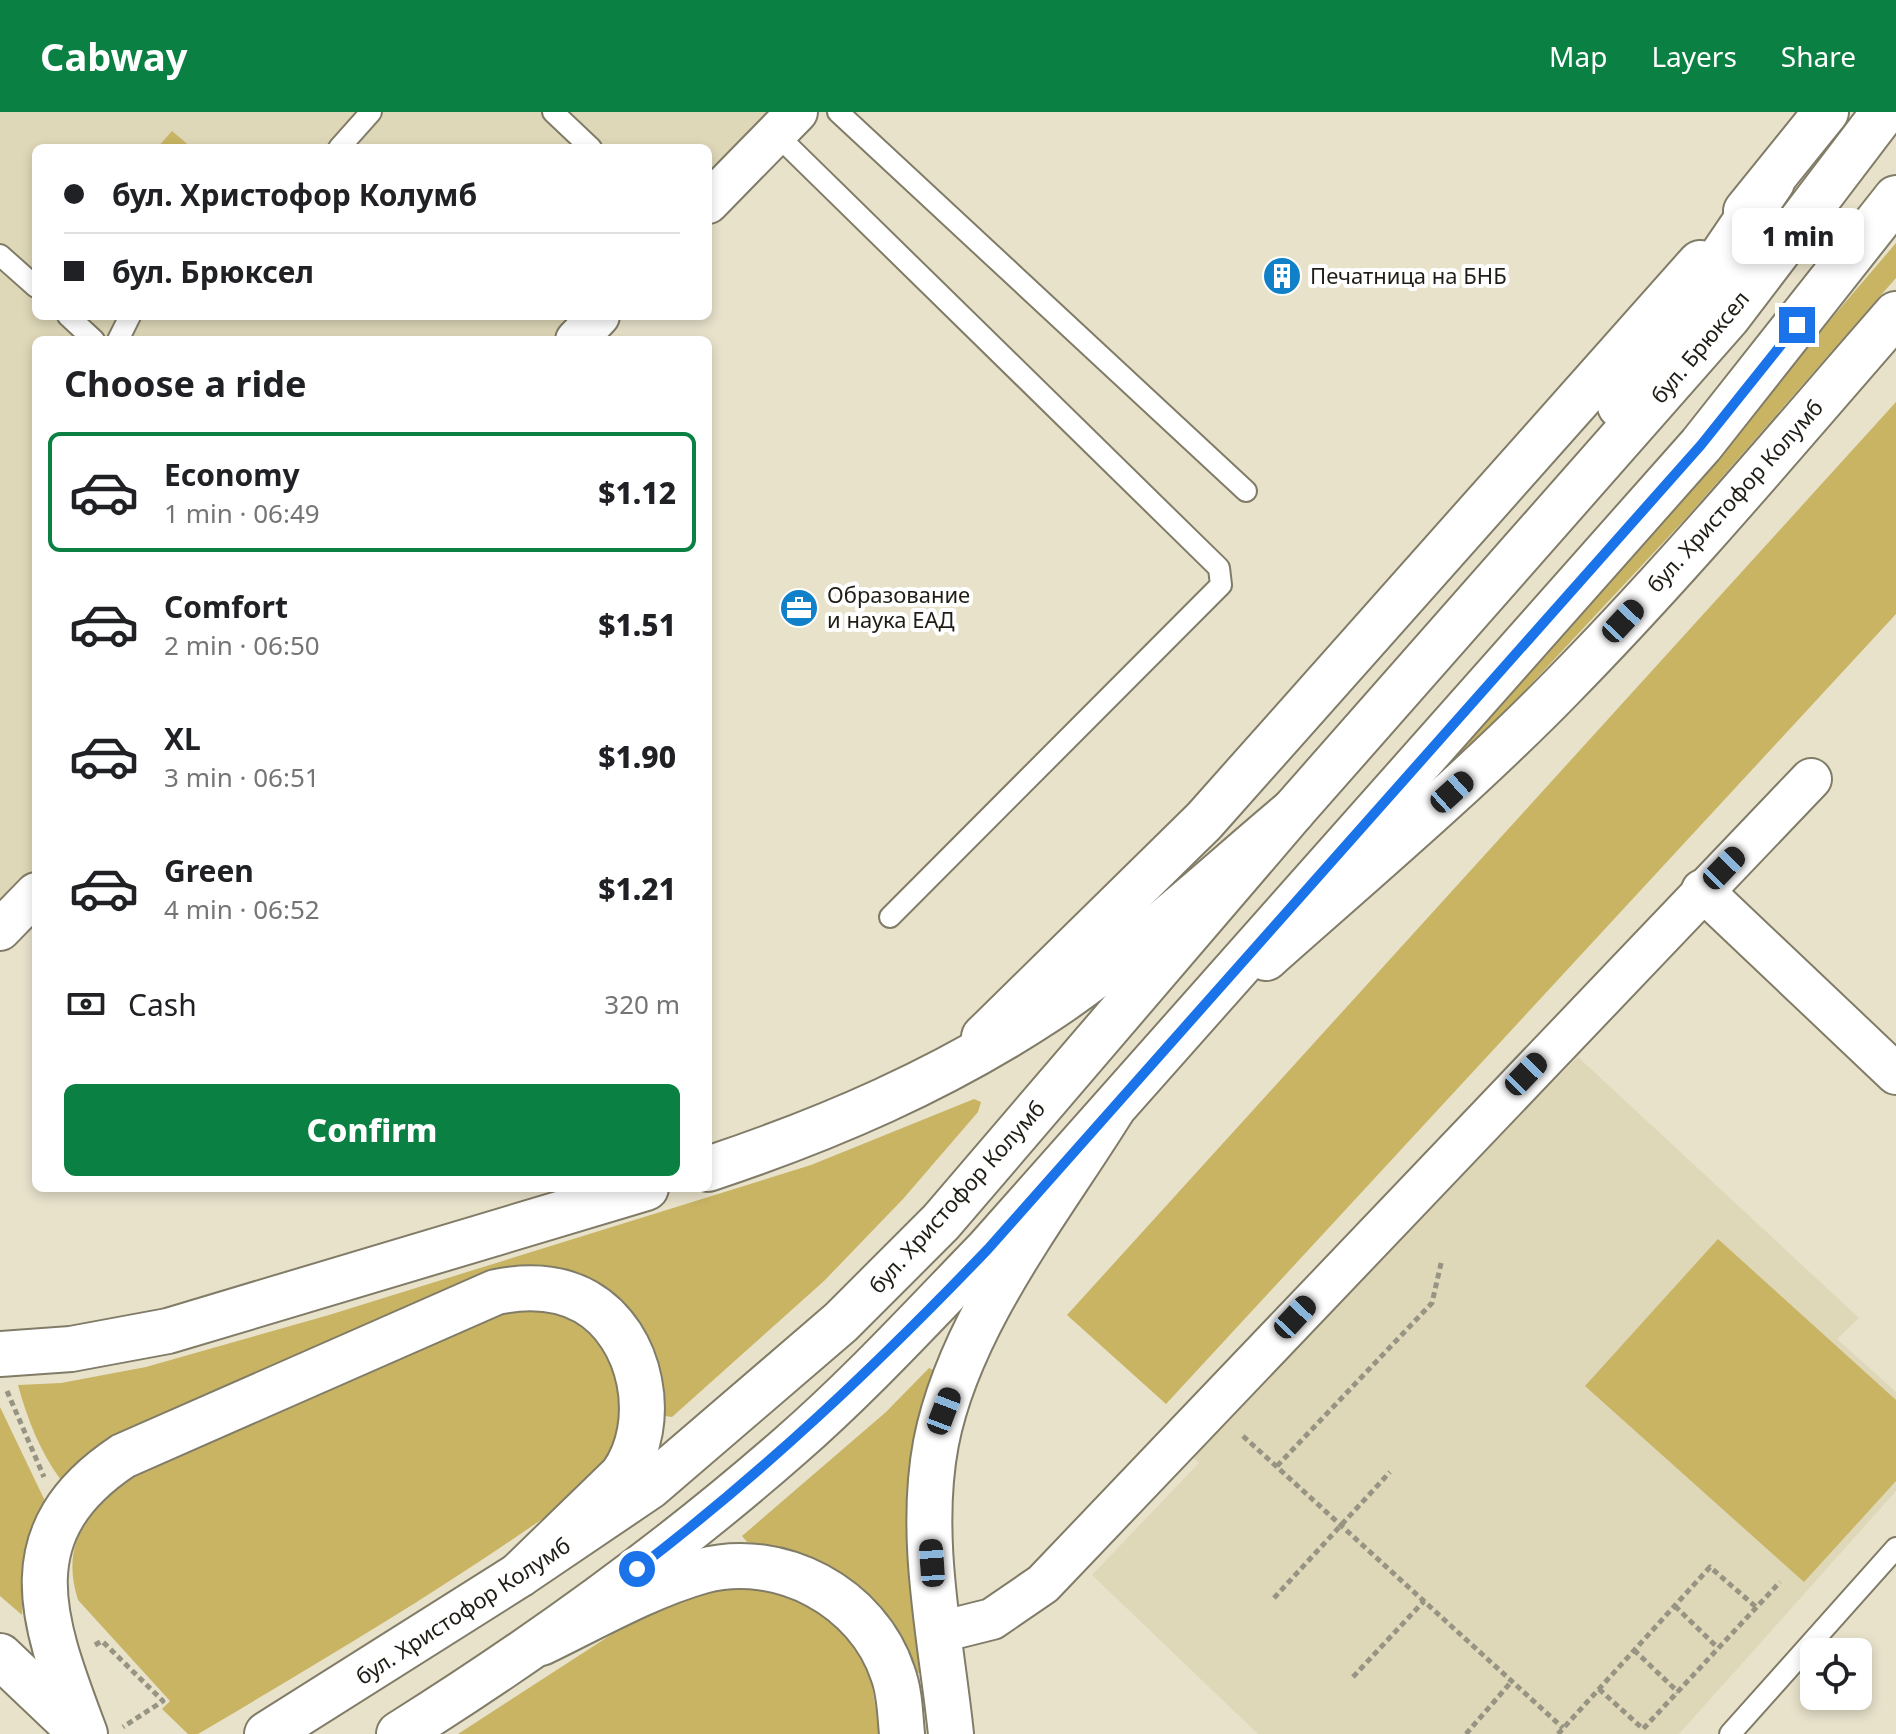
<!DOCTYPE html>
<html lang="en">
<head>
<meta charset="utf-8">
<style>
  body { margin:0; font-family:"Noto Sans",sans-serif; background:#f6f6f6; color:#202124; height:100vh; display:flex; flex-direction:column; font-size:30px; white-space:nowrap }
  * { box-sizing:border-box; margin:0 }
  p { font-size:26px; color:#757577 }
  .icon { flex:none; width:44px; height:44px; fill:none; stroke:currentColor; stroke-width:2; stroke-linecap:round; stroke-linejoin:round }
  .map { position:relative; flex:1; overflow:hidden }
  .details { position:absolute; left:32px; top:224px; width:680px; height:856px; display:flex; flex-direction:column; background:#fff; border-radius:12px; box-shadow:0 4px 12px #0003 }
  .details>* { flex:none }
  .guide { position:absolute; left:32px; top:32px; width:680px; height:176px; border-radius:12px; box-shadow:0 4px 12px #0003; display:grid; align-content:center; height:176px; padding:0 32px; background:#fff }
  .fabs { position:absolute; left:1800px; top:1526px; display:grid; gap:16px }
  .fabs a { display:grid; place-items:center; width:72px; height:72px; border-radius:12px; background:#fff; box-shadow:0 4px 12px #0003; font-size:40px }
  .end { position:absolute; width:36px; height:36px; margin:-18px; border:10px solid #1a73e8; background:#fff; box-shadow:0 0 0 4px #fff }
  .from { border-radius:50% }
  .bubble { position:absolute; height:56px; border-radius:12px; background:#fff; box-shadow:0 4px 12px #0003; font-size:26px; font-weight:800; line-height:56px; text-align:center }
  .car { position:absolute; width:24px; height:48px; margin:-24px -12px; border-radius:10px; box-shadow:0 0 6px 2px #0007; background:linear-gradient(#222 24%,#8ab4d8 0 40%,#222 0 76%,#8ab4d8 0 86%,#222 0) }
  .guide b { display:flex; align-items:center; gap:28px; height:76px; font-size:30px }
  .guide b+b { border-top:2px solid #e0e0e0 }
  .guide i { width:20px; height:20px; background:#202124 }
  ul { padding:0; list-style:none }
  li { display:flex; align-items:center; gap:24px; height:120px; margin:0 16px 12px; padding:0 16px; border:4px solid transparent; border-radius:12px }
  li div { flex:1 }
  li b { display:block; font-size:30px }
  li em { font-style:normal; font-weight:800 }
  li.current { border-color:#0b8043 }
  li>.icon { width:72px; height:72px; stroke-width:1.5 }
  h2 { padding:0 32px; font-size:36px; line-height:96px }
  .pay { display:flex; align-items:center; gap:20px; height:88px; padding:0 32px; font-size:30px }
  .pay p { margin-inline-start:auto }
  .button { display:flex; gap:16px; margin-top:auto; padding:16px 32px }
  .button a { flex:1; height:92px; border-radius:12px; background:#0b8043; color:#fff; font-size:32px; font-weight:800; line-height:92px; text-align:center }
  header { display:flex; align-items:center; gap:48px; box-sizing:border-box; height:112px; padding:0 40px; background:#0b8043; color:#fff }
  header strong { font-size:38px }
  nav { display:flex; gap:44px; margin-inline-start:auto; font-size:28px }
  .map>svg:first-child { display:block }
  .built { fill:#ded7b8 }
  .green { fill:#c8b463 }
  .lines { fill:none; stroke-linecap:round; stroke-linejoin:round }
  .lane-casing { stroke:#817c67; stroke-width:24 }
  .street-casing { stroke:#817c67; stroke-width:44 }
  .secondary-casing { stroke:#817c67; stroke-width:48 }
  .primary-casing { stroke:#817c67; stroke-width:48 }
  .highway-casing { stroke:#817c67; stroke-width:48 }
  .path { stroke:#989483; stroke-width:5; stroke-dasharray:6 4; stroke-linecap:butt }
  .lane { stroke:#fff; stroke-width:20 }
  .street { stroke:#fff; stroke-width:40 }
  .secondary { stroke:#fff; stroke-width:44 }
  .primary { stroke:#fff; stroke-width:44 }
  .highway { stroke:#fff; stroke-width:44 }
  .route { stroke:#1a73e8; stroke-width:10 }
  .labels { text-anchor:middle; stroke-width:8; stroke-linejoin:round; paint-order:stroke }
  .poi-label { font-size:22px; fill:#1f1d15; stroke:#fff; text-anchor:start }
  .street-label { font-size:22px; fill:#1f1d15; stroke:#fff }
</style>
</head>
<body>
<header>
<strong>Cabway</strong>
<nav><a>Map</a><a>Layers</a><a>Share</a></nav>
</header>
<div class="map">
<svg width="1896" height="1622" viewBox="0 0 1896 1622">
  <rect width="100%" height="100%" fill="#e8e2cb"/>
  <!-- built -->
  <g class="built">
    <polygon points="0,0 794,0 708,88 708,36 36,36 36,204 596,204 572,228 36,228 36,780 0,817"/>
    <polygon points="1578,945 1859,1206 1837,1227 1896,1280 1896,1379 1679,1622 1258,1622 1092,1463 1199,1351 1187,1340"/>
  </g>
  <!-- green -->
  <g class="green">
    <polygon points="172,19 192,36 157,36"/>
    <polygon points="1896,131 1896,166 1687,405 1480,627 1448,654"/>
    <polygon points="1896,290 1896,502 1166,1292 1067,1203"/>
    <path d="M974,987L981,990L978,1000L903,1087L824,1169L672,1305L665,1304L656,1242L628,1198L472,1169L148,1308L94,1338L61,1368C40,1340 27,1306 18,1273L61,1271L146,1255L329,1203L811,1053Z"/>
    <polygon points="1718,1127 1896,1288 1896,1369 1804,1470 1585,1274"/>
    <path d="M535,1195C572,1204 601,1223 614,1261C621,1282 625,1325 616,1345C605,1367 553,1400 532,1414C424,1489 311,1555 198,1622H188L162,1597L170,1589L78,1488C59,1428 91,1398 132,1359L499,1200Z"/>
    <polygon points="929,1256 935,1259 913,1344 907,1397 924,1560 911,1562 814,1450 790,1439 747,1430 742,1424 886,1300"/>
    <polygon points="0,1295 45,1389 24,1452 22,1503 0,1484"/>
    <polygon points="723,1473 784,1480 813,1494 842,1518 870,1562 880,1622 458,1622 657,1493"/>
  </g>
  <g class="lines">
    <defs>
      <g id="lane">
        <polyline points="553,0 591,36"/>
        <polyline points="838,0 1246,379"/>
        <polyline points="776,22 1219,456 1221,473 890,805"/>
        <polyline points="339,36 371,0"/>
        <polyline points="0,143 36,175"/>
        <polyline points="68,204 94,228"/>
        <polyline points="118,228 130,204"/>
        <polyline points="1730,1622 1896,1436"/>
      </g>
      <g id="street">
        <polyline points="708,91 797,0"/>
        <polyline points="576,228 599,204"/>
        <polyline points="1702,778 1896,962"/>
        <polyline points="0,818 36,781"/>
        <polyline points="940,1520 992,1507 1043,1472 1811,667"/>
      </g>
      <g id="secondary">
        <polyline points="1746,99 1826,0"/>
        <path d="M1266,846C1365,758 1468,671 1561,576C1678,457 1786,328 1896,202"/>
        <polyline points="984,925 1204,709 1700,151"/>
      </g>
      <g id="primary">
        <polyline points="1620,294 1772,70"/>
        <polyline points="267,1622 519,1463 649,1375 841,1210 941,1110 1293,699 1728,205 1884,0"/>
        <path d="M399,1622C536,1536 668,1441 790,1334C860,1273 923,1204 988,1137L1701,333L1896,86"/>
      </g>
      <g id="highway">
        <path d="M708,1057C828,1017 942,968 1048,898C1135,840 1213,766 1293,699"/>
        <polyline points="0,1242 71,1237 168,1219 646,1076"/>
        <path d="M541,1531C593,1506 646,1475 702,1459C780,1438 868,1485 893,1562C900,1581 900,1602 902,1622"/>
        <polyline points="0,1544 78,1618"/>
        <path d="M85,1622C44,1512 6,1422 123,1344L496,1180C526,1174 558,1174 586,1190C643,1223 659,1311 622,1363L519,1463"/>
        <path d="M951,1622C941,1527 918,1426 936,1331C959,1212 1049,1099 1112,998"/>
      </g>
    </defs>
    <!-- lane casing -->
    <use href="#lane" class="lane-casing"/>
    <!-- street casing -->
    <use href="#street" class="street-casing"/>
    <!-- secondary casing -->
    <use href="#secondary" class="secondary-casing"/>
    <!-- primary casing -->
    <use href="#primary" class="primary-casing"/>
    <!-- highway casing -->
    <use href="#highway" class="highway-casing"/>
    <!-- path -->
    <g class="path">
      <polyline points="7,1279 44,1365"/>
      <polyline points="1243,1324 1563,1616"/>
      <polyline points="1277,1354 1432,1191 1442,1147"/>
      <polyline points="1274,1486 1390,1360"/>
      <polyline points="1675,1494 1718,1536"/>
      <polyline points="95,1533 102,1529 163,1589 123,1615"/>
      <polyline points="1634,1538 1678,1580"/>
      <polyline points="1353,1565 1424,1489"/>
      <polyline points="1599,1577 1643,1617 1780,1470"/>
      <polyline points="1466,1622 1512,1569"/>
      <polyline points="1558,1622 1710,1455 1756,1495"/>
    </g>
    <!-- lane -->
    <use href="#lane" class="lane"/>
    <!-- street -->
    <use href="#street" class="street"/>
    <!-- secondary -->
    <use href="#secondary" class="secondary"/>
    <!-- primary -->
    <use href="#primary" class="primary"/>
    <!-- highway -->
    <use href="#highway" class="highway"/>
  </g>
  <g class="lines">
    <!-- route -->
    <path class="route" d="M637,1457C764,1360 877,1253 988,1137L1701,333L1797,213"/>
  </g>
  <!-- icons -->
  <defs>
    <symbol id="building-disc" viewBox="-11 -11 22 22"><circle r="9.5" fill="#1080c9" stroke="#fff"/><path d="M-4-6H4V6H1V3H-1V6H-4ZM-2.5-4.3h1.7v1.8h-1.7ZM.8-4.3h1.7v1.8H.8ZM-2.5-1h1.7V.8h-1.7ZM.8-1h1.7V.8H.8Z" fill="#fff"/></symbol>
    <symbol id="office-disc" viewBox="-11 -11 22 22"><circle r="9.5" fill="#1080c9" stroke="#fff"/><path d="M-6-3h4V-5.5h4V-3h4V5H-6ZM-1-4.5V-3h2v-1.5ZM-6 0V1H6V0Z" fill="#fff"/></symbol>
  </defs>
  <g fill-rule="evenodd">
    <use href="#building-disc" x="1260" y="142" width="44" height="44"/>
    <use href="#office-disc" x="777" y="474" width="44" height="44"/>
  </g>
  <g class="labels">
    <!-- poi labels -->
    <g class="poi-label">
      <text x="1310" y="172">Печатница на БНБ</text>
      <text x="827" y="491">Образование<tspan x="827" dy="25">и наука ЕАД</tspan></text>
    </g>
    <!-- street labels -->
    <g class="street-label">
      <text transform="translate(1700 235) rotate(-50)" y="8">бул. Брюксел</text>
      <text transform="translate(1735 384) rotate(-48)" y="8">бул. Христофор Колумб</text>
      <text transform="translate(957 1085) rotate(-48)" y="8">бул. Христофор Колумб</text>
      <text transform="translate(463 1499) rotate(-33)" y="8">бул. Христофор Колумб</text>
    </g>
  </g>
</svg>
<div class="fabs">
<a><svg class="icon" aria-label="locate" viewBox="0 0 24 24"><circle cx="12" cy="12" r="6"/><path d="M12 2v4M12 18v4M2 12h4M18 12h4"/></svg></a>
</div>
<i class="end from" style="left:637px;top:1457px"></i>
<i class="end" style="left:1797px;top:213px"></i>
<div class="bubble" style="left:1732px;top:96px;width:132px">1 min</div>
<i class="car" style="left:1623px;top:509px;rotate:43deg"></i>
<i class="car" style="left:1452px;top:680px;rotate:48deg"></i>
<i class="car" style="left:1724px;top:756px;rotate:44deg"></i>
<i class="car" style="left:1526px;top:962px;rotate:44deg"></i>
<i class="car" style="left:1295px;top:1205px;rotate:43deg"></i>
<i class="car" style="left:944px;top:1299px;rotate:21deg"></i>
<i class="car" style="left:932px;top:1451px;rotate:356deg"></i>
<div class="guide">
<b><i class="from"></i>бул. Христофор Колумб</b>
<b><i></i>бул. Брюксел</b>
</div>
<section class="details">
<h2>Choose a ride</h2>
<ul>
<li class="current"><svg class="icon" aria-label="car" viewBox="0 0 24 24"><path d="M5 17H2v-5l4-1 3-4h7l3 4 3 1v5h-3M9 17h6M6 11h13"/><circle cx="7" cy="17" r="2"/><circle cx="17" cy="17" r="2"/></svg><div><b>Economy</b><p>1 min · 06:49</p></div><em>$1.12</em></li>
<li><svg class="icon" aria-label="car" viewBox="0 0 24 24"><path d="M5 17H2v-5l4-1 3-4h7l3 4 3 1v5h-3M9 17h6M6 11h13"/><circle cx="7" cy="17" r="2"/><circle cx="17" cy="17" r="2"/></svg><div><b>Comfort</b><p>2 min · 06:50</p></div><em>$1.51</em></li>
<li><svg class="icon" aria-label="car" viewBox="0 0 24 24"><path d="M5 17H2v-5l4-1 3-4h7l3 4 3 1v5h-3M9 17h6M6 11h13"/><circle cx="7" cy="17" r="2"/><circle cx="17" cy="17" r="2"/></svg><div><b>XL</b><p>3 min · 06:51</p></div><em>$1.90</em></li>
<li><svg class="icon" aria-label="car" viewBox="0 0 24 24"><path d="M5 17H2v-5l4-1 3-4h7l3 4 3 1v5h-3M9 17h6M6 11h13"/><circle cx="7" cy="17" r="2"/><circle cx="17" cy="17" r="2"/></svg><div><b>Green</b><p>4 min · 06:52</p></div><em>$1.21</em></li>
</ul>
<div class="pay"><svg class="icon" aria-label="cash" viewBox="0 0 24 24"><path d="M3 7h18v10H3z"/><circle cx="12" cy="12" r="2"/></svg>Cash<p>320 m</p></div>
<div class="button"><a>Confirm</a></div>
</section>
</div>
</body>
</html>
